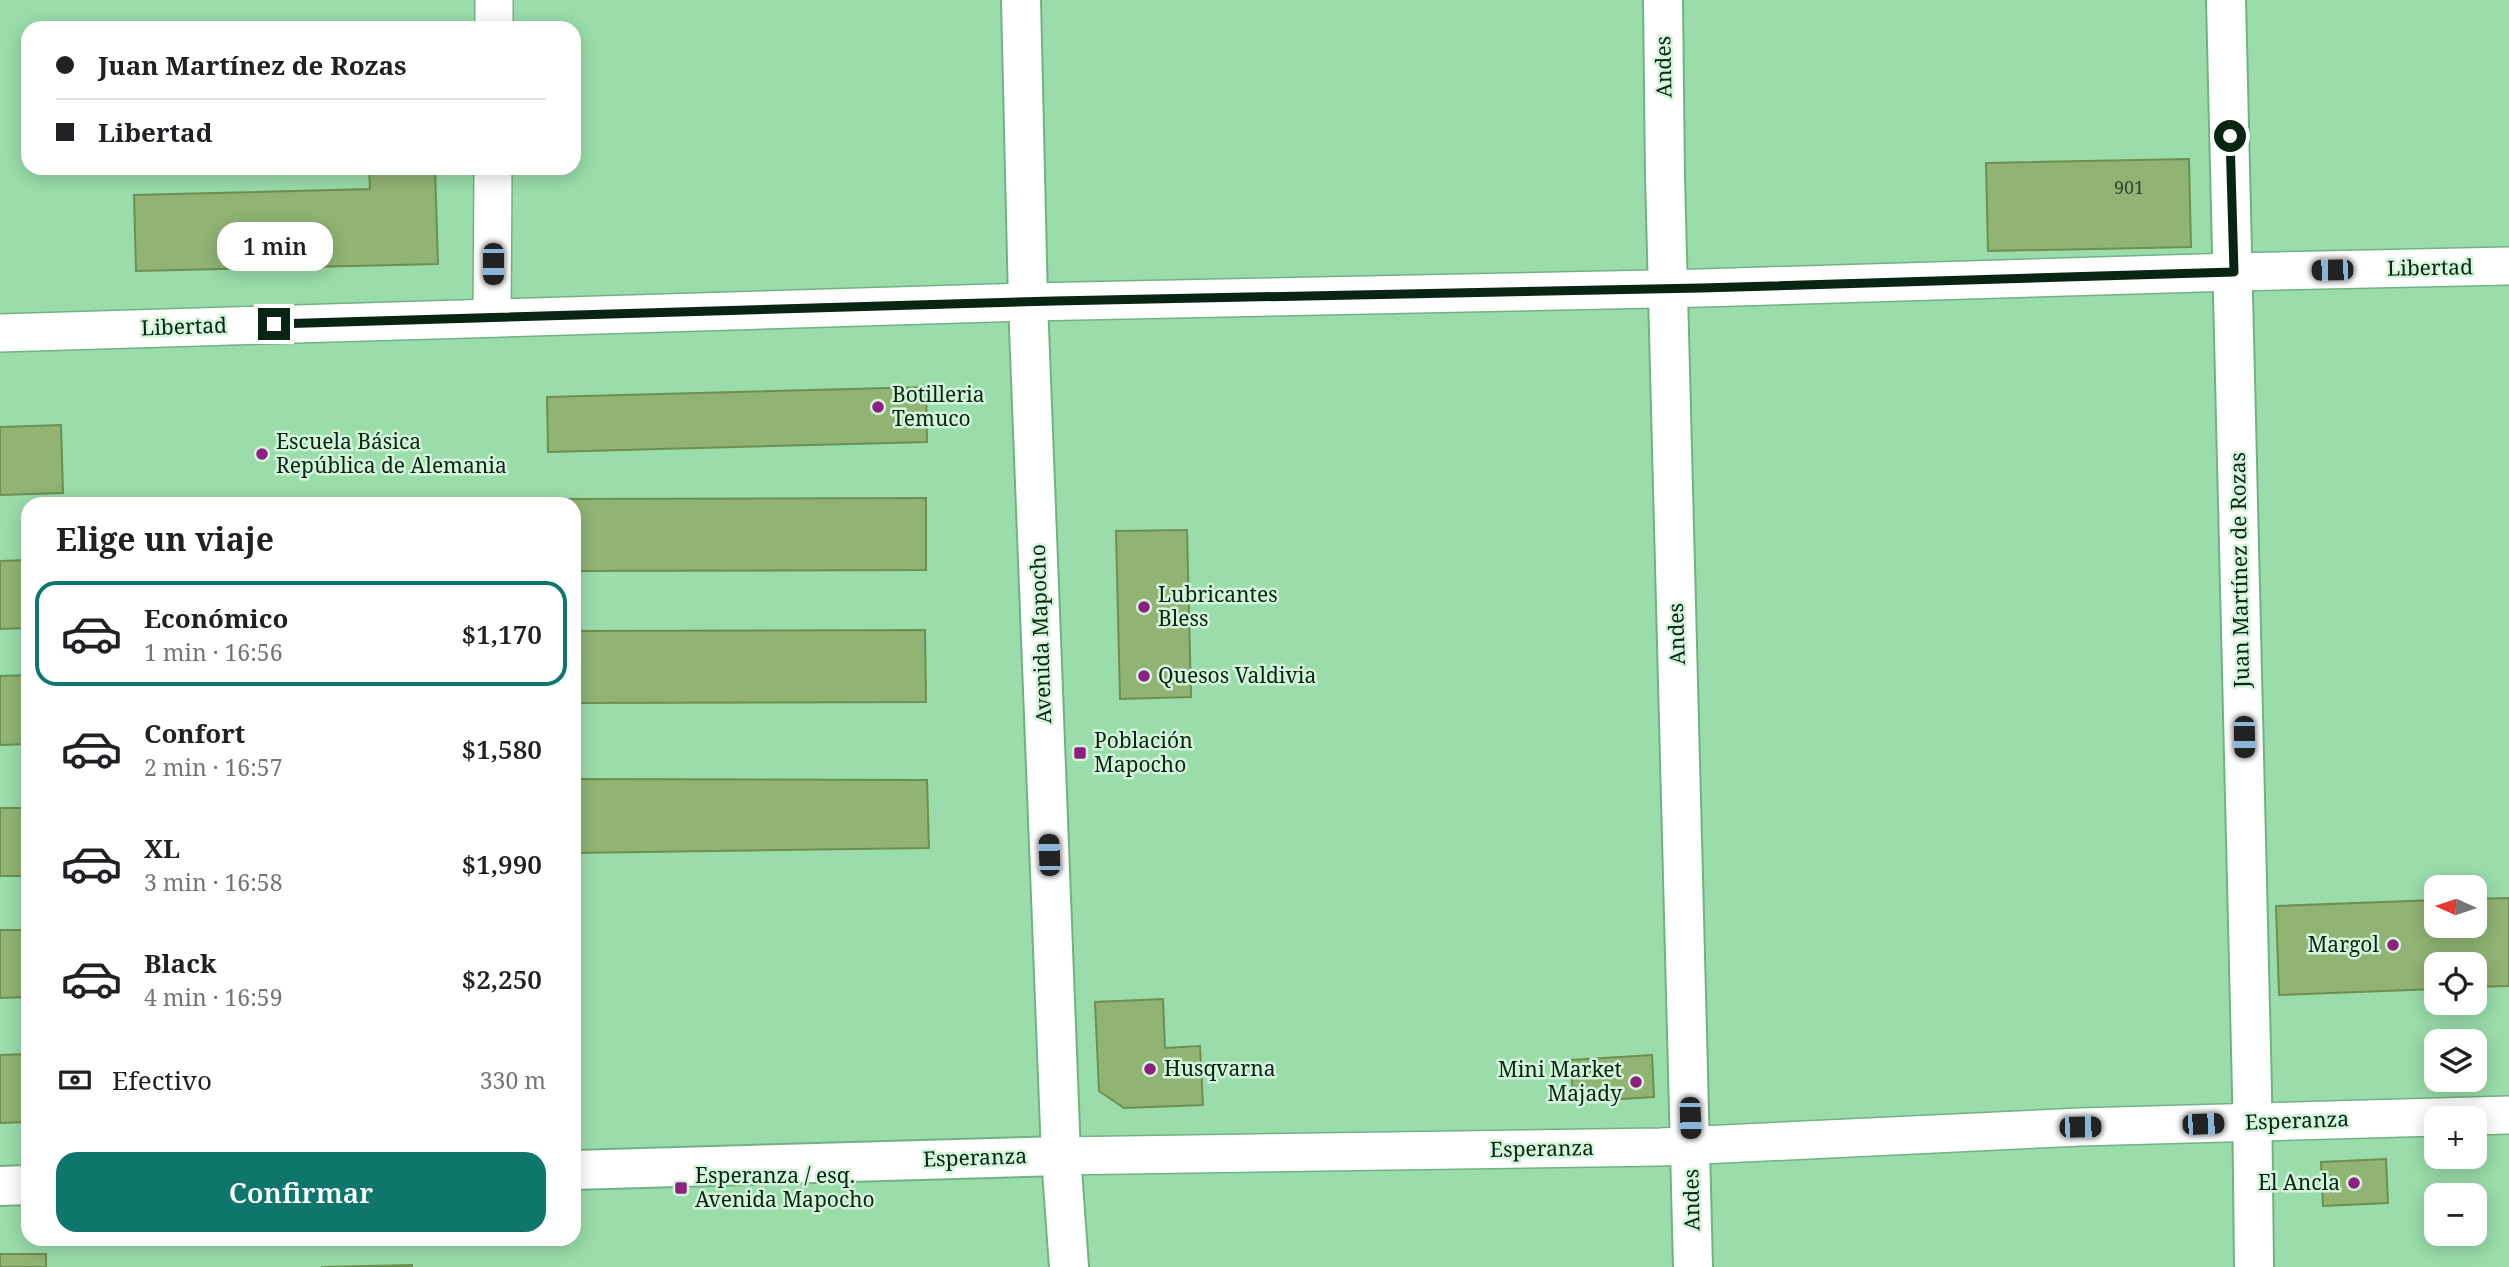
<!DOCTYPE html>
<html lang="es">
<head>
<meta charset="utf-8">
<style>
  body { margin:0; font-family:"Noto Serif",serif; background:#f2f2f2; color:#202124; height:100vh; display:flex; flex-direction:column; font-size:26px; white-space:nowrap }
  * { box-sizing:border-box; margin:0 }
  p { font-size:23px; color:#757577 }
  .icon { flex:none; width:38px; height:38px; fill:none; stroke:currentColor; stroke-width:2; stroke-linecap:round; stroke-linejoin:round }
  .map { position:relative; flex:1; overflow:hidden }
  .sheet { position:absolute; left:21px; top:497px; width:560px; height:749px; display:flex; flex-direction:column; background:#fff; border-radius:21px; box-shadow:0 4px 18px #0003 }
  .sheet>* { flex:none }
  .top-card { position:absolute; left:21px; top:21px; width:560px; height:154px; border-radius:21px; box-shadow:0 4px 18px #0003; display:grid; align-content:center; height:154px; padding:0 35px; background:#fff }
  .needle { width:46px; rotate:273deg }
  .tools { position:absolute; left:2424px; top:875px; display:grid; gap:14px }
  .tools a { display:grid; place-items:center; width:63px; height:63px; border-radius:14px; background:#fff; box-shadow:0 4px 18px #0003; font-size:35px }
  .end { position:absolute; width:32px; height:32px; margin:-16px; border:9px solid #082412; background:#fff; box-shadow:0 0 0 4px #fff }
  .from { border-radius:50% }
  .bubble { position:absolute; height:49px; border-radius:21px; background:#fff; box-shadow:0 4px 18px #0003; font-size:23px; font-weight:600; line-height:49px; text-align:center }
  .car { position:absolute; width:21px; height:42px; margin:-21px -10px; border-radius:9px; box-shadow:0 0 5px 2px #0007; background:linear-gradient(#222 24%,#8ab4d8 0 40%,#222 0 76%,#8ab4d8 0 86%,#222 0) }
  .top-card b { display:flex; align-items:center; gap:24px; height:66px; font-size:26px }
  .top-card b+b { border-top:2px solid #e0e0e0 }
  .top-card i { width:18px; height:18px; background:#202124 }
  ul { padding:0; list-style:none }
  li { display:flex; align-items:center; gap:21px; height:105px; margin:0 14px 10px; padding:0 21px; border:4px solid transparent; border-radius:21px }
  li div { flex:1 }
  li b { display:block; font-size:26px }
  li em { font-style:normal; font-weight:600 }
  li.on { border-color:#0f766e }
  li>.icon { width:63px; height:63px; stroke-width:1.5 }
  h2 { padding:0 35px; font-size:32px; line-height:84px }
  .pay { display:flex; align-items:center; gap:18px; height:77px; padding:0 35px; font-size:26px }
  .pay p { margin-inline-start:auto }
  .cta { display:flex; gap:14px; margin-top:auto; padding:14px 35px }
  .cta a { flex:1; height:80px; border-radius:21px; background:#0f766e; color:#fff; font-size:28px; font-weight:600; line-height:80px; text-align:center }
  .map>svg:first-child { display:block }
  .building { fill:#91b474; stroke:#6d8f50; stroke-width:2 }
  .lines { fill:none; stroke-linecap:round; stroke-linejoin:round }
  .street-casing { stroke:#71b282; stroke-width:40 }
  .secondary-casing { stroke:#71b282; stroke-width:42 }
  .street { stroke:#fff; stroke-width:37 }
  .secondary { stroke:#fff; stroke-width:38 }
  .route { stroke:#082412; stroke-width:9 }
  .poi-dot { fill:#8d2083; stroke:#d4f5db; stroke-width:2.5 }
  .labels { text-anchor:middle; stroke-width:5; stroke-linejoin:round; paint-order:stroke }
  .number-label { font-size:18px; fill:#2a482a }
  .street-label { font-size:21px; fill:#082412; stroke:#d4f5db }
  .poi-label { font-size:21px; fill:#082412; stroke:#d4f5db; text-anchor:start }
</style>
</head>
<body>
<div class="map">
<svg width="2509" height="1267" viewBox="0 0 2509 1267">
  <rect width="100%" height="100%" fill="#9addab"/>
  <!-- building -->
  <g class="building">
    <polygon points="2189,159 2191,247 1988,251 1986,163"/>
    <polygon points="369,168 435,168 438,264 136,271 134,195 370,189"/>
    <polygon points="926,387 927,442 548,452 547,397"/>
    <polygon points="61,425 63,493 0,495 0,427"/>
    <polygon points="926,498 926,570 574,571 574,504 555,504 555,499"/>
    <polygon points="1187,530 1191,697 1120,699 1116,531"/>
    <polygon points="28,560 28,628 0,629 0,561"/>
    <polygon points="925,630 926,702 574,703 574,631"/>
    <polygon points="28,675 28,744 0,745 0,676"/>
    <polygon points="574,779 927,780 929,848 574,853"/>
    <rect x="0" y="808" width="28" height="68"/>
    <polygon points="2509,898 2509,986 2474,987 2474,964 2436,964 2436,989 2279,995 2276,906 2436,900 2436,926 2474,926 2474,899"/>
    <polygon points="0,930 28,930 28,997 0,998"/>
    <polygon points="1163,999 1165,1048 1200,1046 1203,1105 1124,1108 1099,1091 1095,1002"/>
    <polygon points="28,1054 28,1122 0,1123 0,1055"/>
    <polygon points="1652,1055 1654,1097 1573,1102 1571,1060"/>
    <polygon points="2386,1159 2388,1203 2323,1206 2321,1162"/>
    <rect x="0" y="1254" width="46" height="13"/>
    <polygon points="412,1265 412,1267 321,1267"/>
  </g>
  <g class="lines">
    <defs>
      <g id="street">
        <polyline points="494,28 494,0"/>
        <polyline points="492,318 493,168"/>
        <polyline points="0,333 1028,302 1701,288 2234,272 2509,266"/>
        <polyline points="1061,1156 1660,1147 2080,1127 2509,1115"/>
      </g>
      <g id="secondary">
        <polyline points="1021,0 1028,302 1061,1156 1069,1267"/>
        <polyline points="1663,0 1665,176 1693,1267"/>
        <polyline points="2226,0 2252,1092 2254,1267"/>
        <polyline points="574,1170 1061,1156"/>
        <polyline points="0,1186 28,1185"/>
      </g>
    </defs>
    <!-- street casing -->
    <use href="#street" class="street-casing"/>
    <!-- secondary casing -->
    <use href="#secondary" class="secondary-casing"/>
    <!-- street -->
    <use href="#street" class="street"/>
    <!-- secondary -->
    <use href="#secondary" class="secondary"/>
  </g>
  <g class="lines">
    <!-- route -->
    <polyline class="route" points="274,324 1054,301 1701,288 2234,272 2230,136"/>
  </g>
  <!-- markers -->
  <g class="poi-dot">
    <circle cx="878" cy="407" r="7"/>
    <circle cx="262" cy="454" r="7"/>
    <circle cx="1144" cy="607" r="7"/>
    <circle cx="1144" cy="676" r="7"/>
    <rect x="1073" y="746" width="14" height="14" rx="3.5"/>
    <circle cx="2393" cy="945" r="7"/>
    <circle cx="1150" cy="1069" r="7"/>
    <circle cx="1636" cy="1082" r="7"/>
    <circle cx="2354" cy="1183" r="7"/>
    <rect x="674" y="1181" width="14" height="14" rx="3.5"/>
  </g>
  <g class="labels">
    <!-- number labels -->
    <g class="number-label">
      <text x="2129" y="194">901</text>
    </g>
    <!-- street labels -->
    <g class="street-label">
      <text transform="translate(1664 67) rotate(-91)" y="7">Andes</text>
      <text transform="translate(2430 268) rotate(-1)" y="7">Libertad</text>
      <text transform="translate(184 327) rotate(-2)" y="7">Libertad</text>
      <text transform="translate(2240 570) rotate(-91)" y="7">Juan Martínez de Rozas</text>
      <text transform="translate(1041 634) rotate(-92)" y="7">Avenida Mapocho</text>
      <text transform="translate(1677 634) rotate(-92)" y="7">Andes</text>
      <text transform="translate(2297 1121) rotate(-2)" y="7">Esperanza</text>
      <text transform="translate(1542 1149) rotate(-1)" y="7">Esperanza</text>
      <text transform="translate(975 1158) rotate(-2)" y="7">Esperanza</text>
      <text transform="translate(1692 1200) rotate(-91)" y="7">Andes</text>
    </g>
    <!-- poi labels -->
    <g class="poi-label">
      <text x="892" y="402">Botilleria<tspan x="892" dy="24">Temuco</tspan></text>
      <text x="276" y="449">Escuela Básica<tspan x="276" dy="24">República de Alemania</tspan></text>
      <text x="1158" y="602">Lubricantes<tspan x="1158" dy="24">Bless</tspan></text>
      <text x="1158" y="683">Quesos Valdivia</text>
      <text x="1094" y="748">Población<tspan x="1094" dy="24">Mapocho</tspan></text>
      <text x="2379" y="952" text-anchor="end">Margol</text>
      <text x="1164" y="1076">Husqvarna</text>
      <text x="1622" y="1077" text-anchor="end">Mini Market<tspan x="1622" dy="24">Majady</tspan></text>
      <text x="695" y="1183">Esperanza / esq.<tspan x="695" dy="24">Avenida Mapocho</tspan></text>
      <text x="2340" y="1190" text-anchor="end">El Ancla</text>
    </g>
  </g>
</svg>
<div class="tools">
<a><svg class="needle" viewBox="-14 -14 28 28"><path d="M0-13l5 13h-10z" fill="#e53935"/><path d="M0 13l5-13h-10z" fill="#757577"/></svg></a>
<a><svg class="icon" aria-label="locate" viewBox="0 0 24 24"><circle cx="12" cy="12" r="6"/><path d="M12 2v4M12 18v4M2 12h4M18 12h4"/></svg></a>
<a><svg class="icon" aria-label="layers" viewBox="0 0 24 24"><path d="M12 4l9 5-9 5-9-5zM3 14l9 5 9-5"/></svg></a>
<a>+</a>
<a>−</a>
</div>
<i class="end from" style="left:2230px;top:136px"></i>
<i class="end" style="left:274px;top:324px"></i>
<div class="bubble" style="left:217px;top:222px;width:116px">1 min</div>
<i class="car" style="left:493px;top:264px;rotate:180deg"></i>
<i class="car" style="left:2332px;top:270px;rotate:269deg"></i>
<i class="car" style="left:2244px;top:737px;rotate:179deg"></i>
<i class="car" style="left:1049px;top:855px;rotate:358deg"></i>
<i class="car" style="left:1690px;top:1118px;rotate:178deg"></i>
<i class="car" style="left:2203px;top:1124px;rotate:88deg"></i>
<i class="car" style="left:2080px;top:1127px;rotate:89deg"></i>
<div class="top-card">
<b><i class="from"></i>Juan Martínez de Rozas</b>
<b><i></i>Libertad</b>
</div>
<section class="sheet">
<h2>Elige un viaje</h2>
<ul>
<li class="on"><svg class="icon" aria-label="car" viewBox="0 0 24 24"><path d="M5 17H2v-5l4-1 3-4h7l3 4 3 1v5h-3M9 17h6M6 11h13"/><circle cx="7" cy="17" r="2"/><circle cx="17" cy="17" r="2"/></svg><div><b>Económico</b><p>1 min · 16:56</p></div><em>$1,170</em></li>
<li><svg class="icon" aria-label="car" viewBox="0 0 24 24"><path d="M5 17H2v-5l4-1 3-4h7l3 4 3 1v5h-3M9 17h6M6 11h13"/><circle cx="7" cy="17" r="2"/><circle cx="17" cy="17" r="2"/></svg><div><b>Confort</b><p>2 min · 16:57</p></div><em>$1,580</em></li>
<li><svg class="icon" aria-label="car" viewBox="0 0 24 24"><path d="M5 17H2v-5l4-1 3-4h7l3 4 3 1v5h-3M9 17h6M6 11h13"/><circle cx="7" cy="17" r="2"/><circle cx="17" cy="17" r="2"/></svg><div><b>XL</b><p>3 min · 16:58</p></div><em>$1,990</em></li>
<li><svg class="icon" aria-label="car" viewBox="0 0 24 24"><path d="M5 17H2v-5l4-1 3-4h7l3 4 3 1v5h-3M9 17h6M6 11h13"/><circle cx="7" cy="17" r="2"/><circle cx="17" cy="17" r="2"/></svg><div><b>Black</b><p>4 min · 16:59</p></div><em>$2,250</em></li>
</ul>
<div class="pay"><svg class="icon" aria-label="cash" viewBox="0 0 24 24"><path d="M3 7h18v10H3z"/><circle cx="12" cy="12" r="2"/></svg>Efectivo<p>330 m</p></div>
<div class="cta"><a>Confirmar</a></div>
</section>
</div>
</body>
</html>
